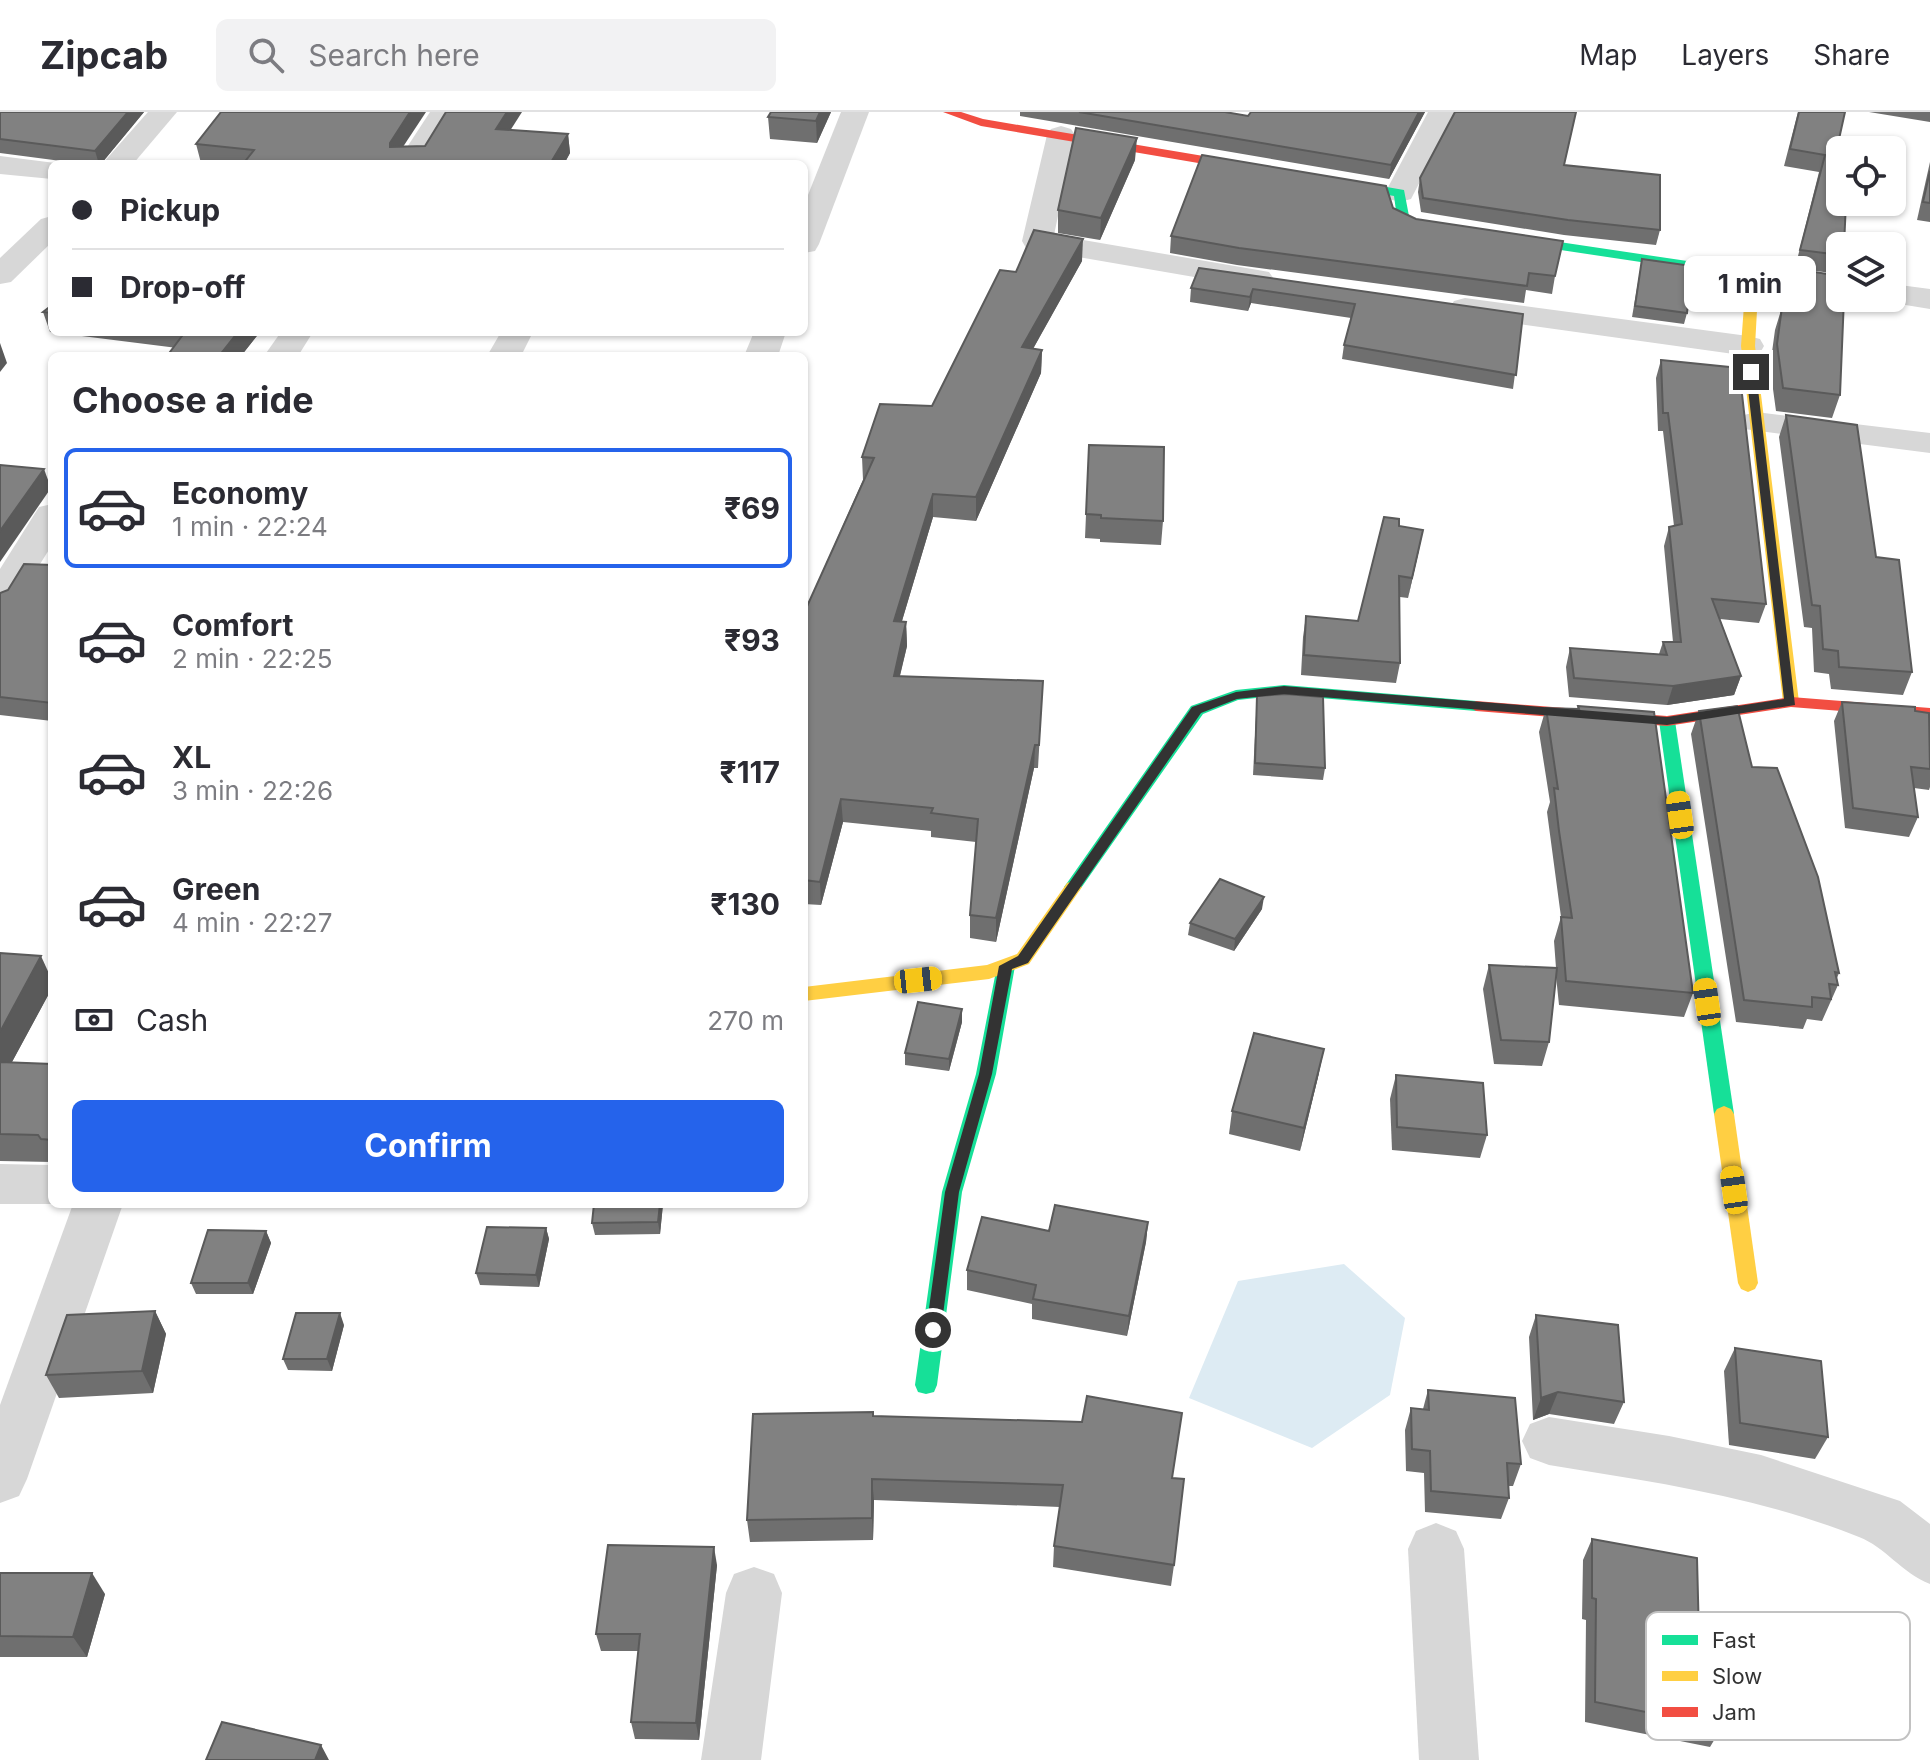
<!DOCTYPE html>
<html lang="en">
<head>
<meta charset="utf-8">
<style>
  body { margin:0; font-family:Inter,sans-serif; background:#f2f2f3; color:#2b2b33; height:100vh; display:flex; flex-direction:column; font-size:30px; white-space:nowrap }
  * { box-sizing:border-box; margin:0 }
  p { font-size:26px; color:#7c7c81 }
  .icon { flex:none; width:44px; height:44px; fill:none; stroke:currentColor; stroke-width:2; stroke-linecap:round; stroke-linejoin:round }
  .map { position:relative; flex:1; overflow:hidden }
  .side { position:absolute; left:48px; top:240px; width:760px; height:856px; display:flex; flex-direction:column; background:#fff; border-radius:12px; box-shadow:0 2px 6px #0004 }
  .side>* { flex:none }
  .guide { position:absolute; left:48px; top:48px; width:760px; height:176px; border-radius:12px; box-shadow:0 2px 6px #0004; display:grid; align-content:center; height:176px; padding:0 24px; background:#fff }
  .fabs { position:absolute; left:1826px; top:24px; display:grid; gap:16px }
  .fabs a { display:grid; place-items:center; width:80px; height:80px; border-radius:12px; background:#fff; box-shadow:0 2px 6px #0004; font-size:40px }
  .end { position:absolute; width:36px; height:36px; margin:-18px; border:10px solid #333; background:#fff; box-shadow:0 0 0 4px #fff }
  .from { border-radius:50% }
  .bubble { position:absolute; height:56px; border-radius:12px; background:#fff; box-shadow:0 2px 6px #0004; font-size:26px; font-weight:700; line-height:56px; text-align:center }
  .car { position:absolute; width:24px; height:48px; margin:-24px -12px; border-radius:10px; box-shadow:0 0 6px 2px #0007; background:linear-gradient(#f5c518 24%,#345 0 40%,#f5c518 0 76%,#345 0 86%,#f5c518 0) }
  .guide b { display:flex; align-items:center; gap:28px; height:76px; font-size:30px }
  .guide b+b { border-top:2px solid #e1e1e2 }
  .guide i { width:20px; height:20px; background:#2b2b33 }
  ul { padding:0; list-style:none }
  li { display:flex; align-items:center; gap:24px; height:120px; margin:0 16px 12px; padding:0 8px; border:4px solid transparent; border-radius:12px }
  li div { flex:1 }
  li b { display:block; font-size:30px }
  li em { font-style:normal; font-weight:700 }
  li.selected { border-color:#2563eb }
  li>.icon { width:72px; height:72px; stroke-width:1.5 }
  h2 { padding:0 24px; font-size:36px; line-height:96px }
  .pay { display:flex; align-items:center; gap:20px; height:88px; padding:0 24px; font-size:30px }
  .pay p { margin-inline-start:auto }
  .button { display:flex; gap:16px; margin-top:auto; padding:16px 24px }
  .button a { flex:1; height:92px; border-radius:12px; background:#2563eb; color:#fff; font-size:32px; font-weight:700; line-height:92px; text-align:center }
  header { display:flex; align-items:center; gap:48px; box-sizing:border-box; height:112px; padding:0 40px; background:#fff; border-bottom:2px solid #e1e1e2 }
  header strong { font-size:38px }
  nav { display:flex; gap:44px; margin-inline-start:auto; font-size:28px }
  .search { width:560px; height:72px; background:#f2f2f3; display:flex; align-items:center; gap:20px; box-sizing:border-box; padding:0 28px; border-radius:12px; color:#7c7c81; font-size:30px }
  .map>svg:first-child { display:block }
  .water { fill:#ddebf3 }
  .lines { fill:none; stroke-linecap:round; stroke-linejoin:round }
  .street { fill:#d7d7d7; fill-rule:evenodd }
  .fast { fill:#16e098; fill-rule:evenodd }
  .slow { fill:#ffcf43; fill-rule:evenodd }
  .jam { fill:#f24e42; fill-rule:evenodd }
  .wall { fill:#6f6f6f }
  .shaded-wall { fill:#5a5a5a }
  .building { fill:#818181; stroke:#5a5a5a; stroke-width:2 }
  .route { fill:#333 }
  .key { fill:#fff; stroke:#c2c2c2; stroke-width:2 }
  .key-label { font-size:22px; fill:#333 }
</style>
</head>
<body>
<header>
<strong>Zipcab</strong>
<div class="search"><svg class="icon" aria-label="search" viewBox="0 0 24 24"><circle cx="10" cy="10" r="6"/><path d="M15 15l6 6"/></svg>Search here</div>
<nav><a>Map</a><a>Layers</a><a>Share</a></nav>
</header>
<div class="map">
<svg width="1930" height="1648" viewBox="0 0 1930 1648">
  <rect width="100%" height="100%" fill="#fff"/>
  <!-- water -->
  <polygon class="water" points="1344,1152 1405,1206 1390,1283 1312,1336 1189,1286 1238,1169"/>
  <g class="lines">
    <!-- street -->
    <g class="street">
      <polygon points="148,0 177,0 133,52 102,52"/>
      <polygon points="430,0 458,0 426,52 396,52"/>
      <polygon points="841,0 869,0 819,132 815,139 804,141 804,93"/>
      <polygon points="1428,0 1456,0 1411,87 1400,90 1389,87 1385,81"/>
      <polygon points="1061,14 1071,17 1075,23 1054,123 1258,158 1269,160 1274,167 1269,174 1258,176 1026,136 1022,129 1047,23 1051,17"/>
      <polygon points="0,44 63,52 52,52 52,67 0,62"/>
      <polygon points="52,104 52,130 11,170 0,172 0,146 41,107"/>
      <polygon points="1753,154 1840,165 1840,185 1742,170 1737,163 1742,156"/>
      <polygon points="1892,172 1930,177 1930,197 1881,189 1879,186 1892,186"/>
      <polygon points="1465,186 1748,224 1760,227 1764,234 1760,241 1748,244 1454,203 1449,196 1454,189"/>
      <polygon points="281,220 313,220 298,244 264,244"/>
      <polygon points="501,220 533,220 521,244 487,244"/>
      <polygon points="754,220 786,220 778,244 744,244"/>
      <polygon points="1756,300 1930,321 1930,341 1744,317 1739,310 1744,303"/>
      <polygon points="52,392 52,433 13,495 0,499 0,457 39,395"/>
      <polygon points="0,1052 52,1053 54,1092 0,1092"/>
      <polygon points="73,1092 123,1092 27,1367 19,1384 0,1391 0,1293"/>
      <path d="M1549,1305L1669,1324L1761,1343L1900,1389L1930,1412V1472C1902,1461 1885,1435 1859,1425C1760,1385 1654,1370 1549,1353L1530,1346L1522,1329L1530,1312Z"/>
      <polygon points="1436,1411 1456,1419 1464,1437 1479,1648 1419,1648 1408,1437 1416,1419"/>
      <polygon points="754,1455 774,1462 782,1481 761,1648 701,1648 726,1481 734,1462"/>
    </g>
    <!-- fast -->
    <g class="fast">
      <polygon points="1329,65 1404,78 1409,104 1417,109 1694,150 1700,154 1694,158 1414,116 1397,106 1394,84 1325,72 1323,69"/>
      <polygon points="1284,573 1476,589 1484,594 1476,599 1284,583 1238,588 1203,602 1079,779 1067,779 1064,775 1067,771 1191,594 1236,578"/>
      <polygon points="1667,604 1675,609 1734,1002 1731,1007 1717,1007 1714,1002 1659,609"/>
      <polygon points="1006,847 1015,854 996,962 962,1080 937,1273 934,1280 926,1282 918,1280 915,1273 942,1080 976,962 997,854"/>
    </g>
    <!-- slow -->
    <g class="slow">
      <polygon points="1694,150 1753,159 1759,163 1755,234 1799,590 1791,595 1783,590 1741,234 1746,166 1689,157 1689,151"/>
      <polygon points="1073,769 1082,775 1029,852 989,867 804,889 804,875 987,853 1017,842 1067,771"/>
      <polygon points="1724,994 1731,997 1734,1002 1758,1171 1755,1177 1748,1180 1741,1177 1738,1171 1714,1002 1717,997"/>
    </g>
    <!-- jam -->
    <g class="jam">
      <polygon points="943,0 961,0 983,7 1257,53 1263,57 1257,61 981,14"/>
      <polygon points="1791,585 1930,596 1930,606 1791,595 1667,614 1476,599 1468,594 1476,589 1667,604"/>
    </g>
  </g>
  <!-- wall -->
  <g class="wall">
    <polygon points="0,0 144,0 101,52 84,52 0,41"/>
    <polygon points="831,0 817,31 770,27 768,5"/>
    <polygon points="1020,0 1225,0 1248,4 1251,0 1425,0 1389,67 1020,4"/>
    <polygon points="1798,0 1845,0 1839,27 1840,156 1838,162 1795,156 1819,60 1784,54"/>
    <polygon points="1869,0 1930,0 1930,10"/>
    <polygon points="511,18 568,22 570,41 564,52 206,52 201,51 196,32 425,34"/>
    <polygon points="1135,48 1100,128 1058,121 1058,98"/>
    <polygon points="1930,50 1930,110 1917,108"/>
    <polygon points="1564,53 1660,118 1656,133 1564,123 1421,100 1418,80 1420,66"/>
    <polygon points="1393,96 1416,107 1555,164 1552,182 1526,178 1524,191 1237,153 1170,141 1171,124"/>
    <polygon points="1642,147 1687,201 1684,212 1632,205"/>
    <polygon points="1082,149 1033,237 1042,238 1041,261 976,409 933,405 902,509 906,510 907,534 900,564 1043,569 1038,656 1034,656 996,830 970,826 970,803 976,730 931,725 931,719 843,710 821,793 804,792 804,501 863,368 862,345 932,294 1016,160"/>
    <polygon points="1199,156 1523,202 1513,277 1342,247 1344,233 1351,206 1251,191 1248,199 1190,190 1191,176"/>
    <polygon points="1796,157 1840,283 1832,306 1776,299 1770,255 1775,218 1782,195 1785,196"/>
    <polygon points="52,193 52,220 260,220 241,244 50,220 43,200"/>
    <polygon points="1661,248 1766,492 1759,511 1720,507 1741,564 1734,583 1667,593 1569,585 1566,555 1570,536 1659,542 1663,530 1673,530 1664,434 1669,415 1674,414 1663,319 1658,319 1656,266"/>
    <polygon points="1786,303 1876,445 1912,560 1903,583 1831,577 1829,562 1814,560 1812,516 1804,515 1779,325"/>
    <polygon points="1089,333 1163,409 1161,433 1100,430 1100,427 1085,426"/>
    <polygon points="1399,414 1419,438 1408,486 1400,485 1400,551 1396,571 1301,563 1303,525 1306,504 1358,509"/>
    <polygon points="52,453 52,609 0,603 0,481 8,478"/>
    <polygon points="1257,584 1325,656 1323,668 1253,663"/>
    <polygon points="1842,590 1915,599 1930,605 1930,675 1929,678 1914,676 1918,705 1909,725 1845,716 1834,609"/>
    <polygon points="1578,594 1693,881 1684,905 1559,893 1556,864 1549,930 1542,954 1494,952 1483,877 1489,853 1556,856 1554,829 1561,805 1547,700 1550,690 1539,620 1546,596 1577,597"/>
    <polygon points="1699,599 1839,861 1837,866 1838,873 1822,909 1807,907 1803,917 1736,910 1691,622"/>
    <polygon points="1262,797 1234,839 1188,823 1190,811"/>
    <polygon points="0,841 52,868 52,876 12,950 52,952 52,1050 0,1049"/>
    <polygon points="962,897 962,910 949,959 905,953 905,941"/>
    <polygon points="1319,961 1300,1039 1229,1022 1232,999"/>
    <polygon points="1396,963 1487,1023 1480,1046 1392,1038 1390,987"/>
    <polygon points="663,1092 660,1122 595,1123 592,1111"/>
    <polygon points="1148,1110 1146,1130 1127,1224 1032,1207 1032,1192 967,1178 967,1158 1049,1119"/>
    <polygon points="546,1116 549,1127 539,1175 480,1173 476,1161"/>
    <polygon points="266,1119 271,1131 253,1182 196,1182 191,1171"/>
    <polygon points="155,1199 166,1222 153,1281 59,1286 46,1263"/>
    <polygon points="1536,1203 1624,1290 1614,1312 1549,1302 1533,1308 1529,1225"/>
    <polygon points="344,1213 332,1259 288,1258 283,1247"/>
    <polygon points="1735,1236 1828,1325 1815,1347 1729,1333 1724,1259"/>
    <polygon points="1428,1278 1521,1352 1513,1374 1508,1374 1509,1386 1501,1407 1425,1400 1424,1361 1406,1359 1405,1318 1411,1296 1423,1297"/>
    <polygon points="873,1304 1172,1366 1174,1453 1171,1474 1053,1455 1054,1434 1060,1395 874,1388 873,1428 750,1430 747,1408"/>
    <polygon points="1592,1427 1699,1525 1722,1615 1710,1635 1585,1610 1586,1508 1582,1507 1583,1448"/>
    <polygon points="717,1453 699,1628 635,1627 631,1610 638,1539 601,1539 596,1522"/>
    <polygon points="0,1461 105,1482 87,1545 0,1545"/>
  </g>
  <!-- shaded-wall -->
  <g class="shaded-wall">
    <polygon points="128,0 144,0 101,52 99,52 95,39"/>
    <polygon points="410,0 426,0 393,50 390,31"/>
    <polygon points="507,0 522,0 499,36 496,17"/>
    <polygon points="820,0 831,0 817,31 816,9"/>
    <polygon points="1419,0 1425,0 1389,67 1391,53"/>
    <polygon points="568,22 570,41 564,52 550,52"/>
    <polygon points="1137,26 1135,48 1100,128 1101,106"/>
    <polygon points="1083,127 1082,149 1021,258 1022,235"/>
    <polygon points="1253,177 1251,191 1248,199 1250,185"/>
    <polygon points="238,220 260,220 241,244 219,244"/>
    <polygon points="0,231 7,251 0,260"/>
    <polygon points="1042,238 1041,261 976,409 976,385"/>
    <polygon points="44,357 51,376 0,450 0,419"/>
    <polygon points="933,382 933,405 895,532 894,509"/>
    <polygon points="1423,418 1419,438 1408,486 1412,466"/>
    <polygon points="906,510 907,534 894,587 894,564"/>
    <polygon points="1741,564 1734,583 1667,593 1673,574"/>
    <polygon points="1035,633 1034,656 996,830 996,806"/>
    <polygon points="841,687 843,710 821,793 820,770"/>
    <polygon points="1264,785 1262,797 1234,839 1235,827"/>
    <polygon points="41,844 52,868 52,876 0,972 0,920"/>
    <polygon points="962,897 962,910 949,959 949,947"/>
    <polygon points="1324,937 1319,961 1300,1039 1304,1016"/>
    <polygon points="660,1092 663,1092 660,1122 658,1110"/>
    <polygon points="1148,1110 1146,1130 1127,1224 1129,1204"/>
    <polygon points="546,1116 549,1127 539,1175 536,1163"/>
    <polygon points="266,1119 271,1131 253,1182 248,1171"/>
    <polygon points="155,1199 166,1222 153,1281 142,1259"/>
    <polygon points="340,1201 344,1213 332,1259 327,1247"/>
    <polygon points="1558,1280 1549,1302 1533,1308 1541,1286"/>
    <polygon points="872,1367 874,1388 873,1428 872,1406"/>
    <polygon points="714,1435 717,1453 699,1628 696,1611"/>
    <polygon points="92,1461 105,1482 87,1545 73,1525"/>
    <polygon points="321,1633 329,1648 315,1648"/>
  </g>
  <!-- building -->
  <g class="building">
    <polygon points="0,0 128,0 95,39 0,27"/>
    <polygon points="221,0 410,0 390,31 390,35 425,34 446,0 507,0 496,17 568,22 550,52 243,52 254,38 196,32"/>
    <polygon points="771,0 820,0 816,9 768,5"/>
    <polygon points="1079,0 1225,0 1248,4 1251,0 1419,0 1391,53"/>
    <polygon points="1455,0 1576,0 1564,53 1660,63 1660,118 1568,108 1423,86 1420,66"/>
    <polygon points="1799,0 1845,0 1839,27 1849,28 1848,38 1840,38 1840,90 1846,90 1844,134 1840,134 1840,143 1800,138 1825,43 1790,37"/>
    <polygon points="1076,16 1137,26 1101,106 1058,98"/>
    <polygon points="1202,43 1386,74 1393,96 1416,107 1563,129 1555,164 1529,161 1527,174 1239,136 1171,124"/>
    <polygon points="1930,59 1930,91 1923,90"/>
    <polygon points="1034,118 1083,127 1022,235 1042,238 976,385 933,382 894,509 906,510 894,564 1043,569 1039,633 1035,633 996,806 970,803 978,707 931,701 933,696 841,687 820,770 804,768 804,501 874,346 862,345 880,292 932,294 1000,158 1016,160"/>
    <polygon points="1642,147 1692,154 1687,201 1635,194"/>
    <polygon points="1199,156 1523,202 1516,263 1344,233 1355,192 1253,177 1250,185 1191,176"/>
    <polygon points="1796,157 1840,164 1840,186 1844,186 1840,283 1783,276 1777,232 1782,195 1786,196"/>
    <polygon points="52,193 52,201 43,200"/>
    <polygon points="185,220 238,220 219,244 167,244"/>
    <polygon points="1661,248 1739,256 1766,492 1712,487 1741,564 1673,574 1574,566 1570,536 1667,543 1663,530 1681,530 1669,415 1682,412 1668,301 1663,301"/>
    <polygon points="1786,303 1857,313 1876,445 1899,448 1912,560 1839,555 1838,539 1823,537 1820,494 1812,493"/>
    <polygon points="1089,333 1164,335 1163,409 1101,406 1101,403 1086,402"/>
    <polygon points="0,353 44,357 0,419"/>
    <polygon points="1384,405 1399,407 1399,414 1423,418 1412,466 1399,464 1400,551 1304,543 1306,504 1358,509"/>
    <polygon points="24,452 52,453 52,591 0,585 0,481 8,478"/>
    <polygon points="1286,582 1323,585 1325,656 1255,651 1257,584"/>
    <polygon points="1842,590 1915,595 1915,599 1929,601 1930,657 1911,655 1918,705 1853,696"/>
    <polygon points="1578,594 1654,600 1693,881 1566,869 1561,805 1572,806 1559,719 1554,676 1558,677 1546,596 1579,597"/>
    <polygon points="1737,594 1752,655 1777,656 1818,765 1839,861 1835,860 1838,873 1829,872 1831,887 1812,885 1812,895 1744,888 1699,599"/>
    <polygon points="1220,767 1264,785 1235,827 1190,811"/>
    <polygon points="0,841 41,844 0,920"/>
    <polygon points="1489,853 1557,856 1549,930 1501,928"/>
    <polygon points="918,890 962,897 949,947 905,941"/>
    <polygon points="1254,921 1324,937 1304,1016 1232,999"/>
    <polygon points="0,950 52,952 52,1028 41,1027 38,1023 0,1022"/>
    <polygon points="1396,963 1483,971 1487,1023 1397,1015"/>
    <polygon points="594,1092 660,1092 658,1110 592,1111"/>
    <polygon points="1055,1093 1148,1110 1129,1204 1033,1187 1036,1173 967,1158 982,1105 1049,1119"/>
    <polygon points="487,1115 546,1116 536,1163 476,1161"/>
    <polygon points="208,1118 266,1119 248,1171 191,1171"/>
    <polygon points="155,1199 142,1259 46,1263 67,1203"/>
    <polygon points="296,1201 340,1201 327,1247 283,1247"/>
    <polygon points="1536,1203 1618,1213 1624,1290 1558,1280 1541,1286"/>
    <polygon points="1735,1236 1821,1249 1828,1325 1740,1311"/>
    <polygon points="1428,1278 1515,1286 1521,1352 1507,1351 1509,1386 1431,1379 1430,1339 1412,1337 1411,1296 1429,1298"/>
    <polygon points="1087,1284 1182,1301 1172,1366 1184,1367 1174,1453 1054,1434 1063,1373 872,1367 872,1406 747,1408 753,1302 873,1300 873,1304 1082,1310"/>
    <polygon points="1592,1427 1697,1446 1699,1525 1719,1528 1722,1615 1595,1590 1596,1487 1592,1486"/>
    <polygon points="608,1433 714,1435 696,1611 631,1610 640,1522 596,1522"/>
    <polygon points="0,1461 92,1461 73,1525 0,1524"/>
    <polygon points="222,1610 321,1633 315,1648 206,1648"/>
  </g>
  <!-- route -->
  <polygon class="route" points="1751,257 1756,260 1795,593 1667,613 1284,582 1237,587 1201,601 1028,851 1012,857 992,962 959,1080 941,1218 933,1224 928,1222 926,1218 945,1080 979,962 999,854 1018,844 1192,595 1236,580 1284,574 1667,605 1784,587 1746,260"/>
  <!-- legend -->
  <rect x="1646" y="1500" width="264" height="128" rx="12" class="key"/>
  <rect x="1662" y="1523" width="36" height="10" fill="#16e098"/>
  <rect x="1662" y="1559" width="36" height="10" fill="#ffcf43"/>
  <rect x="1662" y="1595" width="36" height="10" fill="#f24e42"/>
  <g class="key-label">
    <text x="1712" y="1536">Fast</text>
    <text x="1712" y="1572">Slow</text>
    <text x="1712" y="1608">Jam</text>
  </g>
</svg>
<div class="fabs">
<a><svg class="icon" aria-label="locate" viewBox="0 0 24 24"><circle cx="12" cy="12" r="6"/><path d="M12 2v4M12 18v4M2 12h4M18 12h4"/></svg></a>
<a><svg class="icon" aria-label="layers" viewBox="0 0 24 24"><path d="M12 4l9 5-9 5-9-5zM3 14l9 5 9-5"/></svg></a>
</div>
<i class="end from" style="left:933px;top:1218px"></i>
<i class="end" style="left:1751px;top:260px"></i>
<div class="bubble" style="left:1684px;top:144px;width:132px">1 min</div>
<i class="car" style="left:1680px;top:703px;rotate:352deg"></i>
<i class="car" style="left:918px;top:868px;rotate:84deg"></i>
<i class="car" style="left:1707px;top:890px;rotate:352deg"></i>
<i class="car" style="left:1734px;top:1078px;rotate:352deg"></i>
<div class="guide">
<b><i class="from"></i>Pickup</b>
<b><i></i>Drop-off</b>
</div>
<section class="side">
<h2>Choose a ride</h2>
<ul>
<li class="selected"><svg class="icon" aria-label="car" viewBox="0 0 24 24"><path d="M5 17H2v-5l4-1 3-4h7l3 4 3 1v5h-3M9 17h6M6 11h13"/><circle cx="7" cy="17" r="2"/><circle cx="17" cy="17" r="2"/></svg><div><b>Economy</b><p>1 min · 22:24</p></div><em>₹69</em></li>
<li><svg class="icon" aria-label="car" viewBox="0 0 24 24"><path d="M5 17H2v-5l4-1 3-4h7l3 4 3 1v5h-3M9 17h6M6 11h13"/><circle cx="7" cy="17" r="2"/><circle cx="17" cy="17" r="2"/></svg><div><b>Comfort</b><p>2 min · 22:25</p></div><em>₹93</em></li>
<li><svg class="icon" aria-label="car" viewBox="0 0 24 24"><path d="M5 17H2v-5l4-1 3-4h7l3 4 3 1v5h-3M9 17h6M6 11h13"/><circle cx="7" cy="17" r="2"/><circle cx="17" cy="17" r="2"/></svg><div><b>XL</b><p>3 min · 22:26</p></div><em>₹117</em></li>
<li><svg class="icon" aria-label="car" viewBox="0 0 24 24"><path d="M5 17H2v-5l4-1 3-4h7l3 4 3 1v5h-3M9 17h6M6 11h13"/><circle cx="7" cy="17" r="2"/><circle cx="17" cy="17" r="2"/></svg><div><b>Green</b><p>4 min · 22:27</p></div><em>₹130</em></li>
</ul>
<div class="pay"><svg class="icon" aria-label="cash" viewBox="0 0 24 24"><path d="M3 7h18v10H3z"/><circle cx="12" cy="12" r="2"/></svg>Cash<p>270 m</p></div>
<div class="button"><a>Confirm</a></div>
</section>
</div>
</body>
</html>
